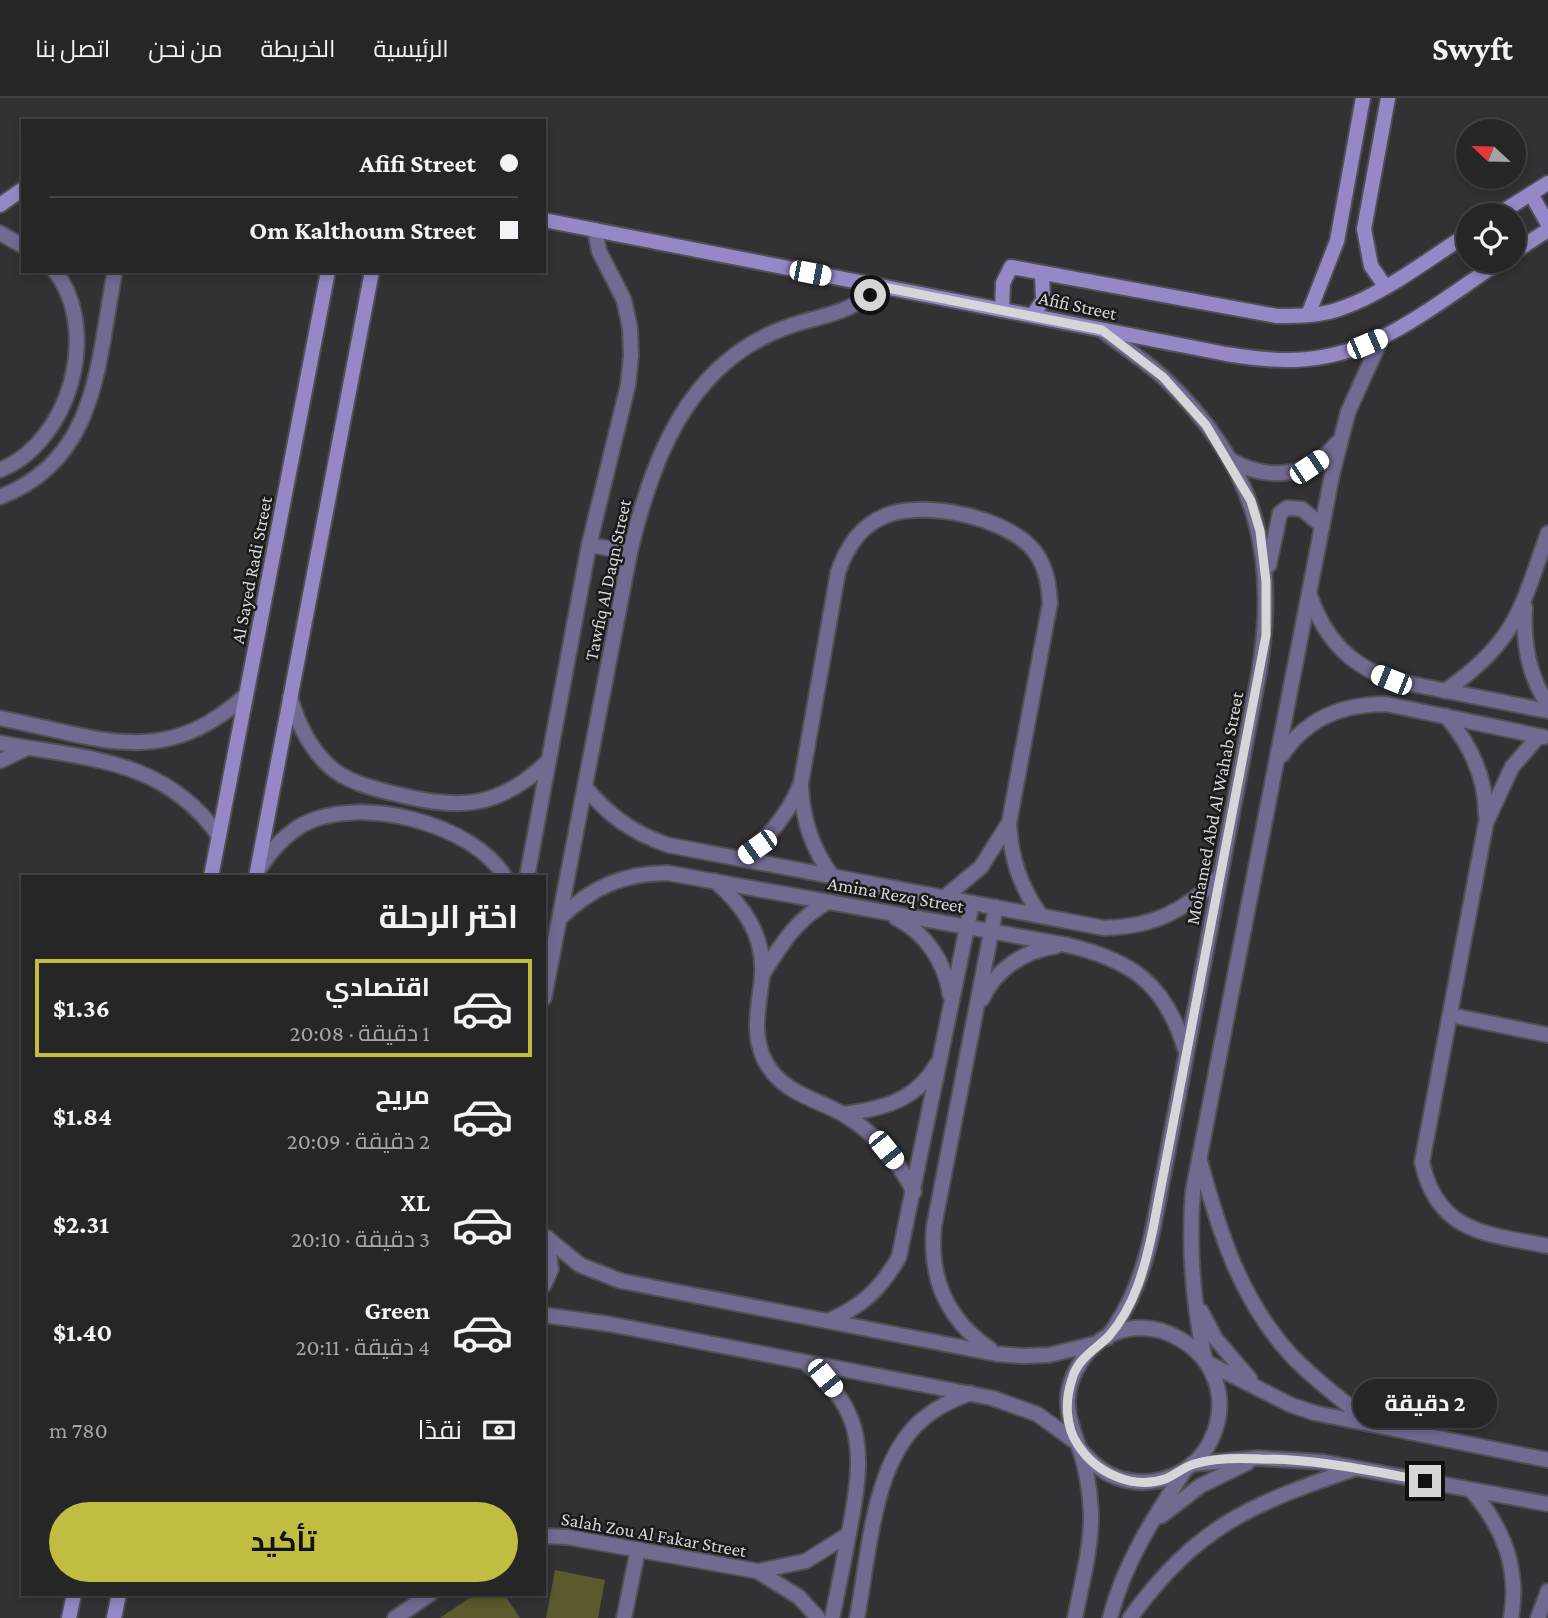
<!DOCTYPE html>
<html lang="ar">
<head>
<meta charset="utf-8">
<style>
  body { margin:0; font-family:"Crimson Pro",Cairo,serif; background:#2e2e2f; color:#f1f3f6; direction:rtl; height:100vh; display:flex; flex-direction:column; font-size:26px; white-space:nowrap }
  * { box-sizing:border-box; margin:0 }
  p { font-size:23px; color:#a4a5a7 }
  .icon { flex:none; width:38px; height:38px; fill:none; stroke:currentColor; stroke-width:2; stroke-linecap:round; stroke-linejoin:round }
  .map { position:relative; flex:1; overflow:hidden; direction:ltr }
  .sheet { position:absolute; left:21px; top:777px; width:525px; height:721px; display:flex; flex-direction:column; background:#262627; border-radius:0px; box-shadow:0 4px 10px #0003,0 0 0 2px #424344; direction:rtl }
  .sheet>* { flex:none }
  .top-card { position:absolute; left:21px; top:21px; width:525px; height:154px; border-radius:0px; box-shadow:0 4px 10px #0003,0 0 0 2px #424344; direction:rtl; display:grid; align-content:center; height:154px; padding:0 28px; background:#262627 }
  .needle { width:46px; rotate:292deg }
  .buttons { position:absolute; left:1456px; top:21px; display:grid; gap:14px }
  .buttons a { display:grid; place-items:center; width:70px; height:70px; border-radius:50%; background:#262627; box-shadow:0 4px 10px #0003,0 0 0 2px #424344; font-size:35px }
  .end { position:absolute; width:32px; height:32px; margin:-16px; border:9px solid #d6d6d8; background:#111; box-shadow:0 0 0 4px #111 }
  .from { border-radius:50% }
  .bubble { position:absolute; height:49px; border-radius:24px; background:#262627; box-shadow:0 4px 10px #0003,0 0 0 2px #424344; font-size:23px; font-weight:700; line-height:49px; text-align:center; direction:rtl }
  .car { position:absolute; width:21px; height:42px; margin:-21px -10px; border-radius:9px; box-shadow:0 0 5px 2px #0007; background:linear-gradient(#fff 24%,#345 0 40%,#fff 0 76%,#345 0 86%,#fff 0) }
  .top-card b { display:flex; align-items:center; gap:24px; height:66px; font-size:26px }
  .top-card b+b { border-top:2px solid #424344 }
  .top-card i { width:18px; height:18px; background:#f1f3f6 }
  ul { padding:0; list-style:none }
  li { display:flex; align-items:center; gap:21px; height:98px; margin:0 14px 10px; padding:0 14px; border:4px solid transparent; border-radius:0px }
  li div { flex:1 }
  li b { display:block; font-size:26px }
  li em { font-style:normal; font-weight:700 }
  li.active { border-color:#c1bd40 }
  li>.icon { width:63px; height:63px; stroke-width:1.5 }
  h2 { padding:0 28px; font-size:32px; line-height:84px }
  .pay { display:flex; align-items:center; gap:18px; height:77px; padding:0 28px; font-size:26px }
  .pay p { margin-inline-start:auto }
  .primary-button { display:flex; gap:14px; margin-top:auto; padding:14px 28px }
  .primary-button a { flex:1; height:80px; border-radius:42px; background:#c1bd40; color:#111; font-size:28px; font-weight:700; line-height:80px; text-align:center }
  header { display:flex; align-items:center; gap:42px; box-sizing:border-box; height:98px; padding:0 35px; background:#262627; border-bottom:2px solid #424344 }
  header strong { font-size:33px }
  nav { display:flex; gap:38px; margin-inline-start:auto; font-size:24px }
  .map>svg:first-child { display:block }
  .green { fill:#5b5a2d }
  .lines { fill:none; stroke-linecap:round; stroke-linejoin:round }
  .street-casing { stroke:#505052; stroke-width:18 }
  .secondary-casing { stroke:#505052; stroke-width:18 }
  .street { stroke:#726a91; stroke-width:14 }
  .secondary { stroke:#9688c6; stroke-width:14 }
  .route { stroke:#d6d6d8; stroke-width:9 }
  .labels { text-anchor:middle; stroke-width:5; stroke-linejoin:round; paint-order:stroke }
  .street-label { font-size:19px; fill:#d6d6d8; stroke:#1a1a1b }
</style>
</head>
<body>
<header>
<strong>Swyft</strong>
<nav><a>الرئيسية</a><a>الخريطة</a><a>من نحن</a><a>اتصل بنا</a></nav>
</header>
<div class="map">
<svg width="1548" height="1520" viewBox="0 0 1548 1520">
  <rect width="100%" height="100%" fill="#323234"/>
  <!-- green -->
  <g class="green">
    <polygon points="555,1472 605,1482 598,1520 546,1520"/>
    <polygon points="475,1496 504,1496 520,1520 440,1520"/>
  </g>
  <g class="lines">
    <defs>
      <g id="street">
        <polyline points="0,135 23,148"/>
        <path d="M1102,232C1123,249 1147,264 1166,282C1255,367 1279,456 1259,575L1153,1131C1144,1172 1132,1206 1107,1240"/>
        <path d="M1230,362C1268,383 1308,380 1337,345"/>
        <path d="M0,372C70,344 101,233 55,173"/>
        <path d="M0,399C99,361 97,264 115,173"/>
        <polyline points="589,447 630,454"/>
        <polyline points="1269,467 1280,415 1287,410 1302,411 1322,428"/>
        <path d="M1310,498C1325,541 1349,566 1391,582L1548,613"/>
        <path d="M1525,509C1523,545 1528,576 1548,607"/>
        <path d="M1445,593C1516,544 1521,511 1548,435"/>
        <path d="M290,599C298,625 308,648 329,668C345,683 371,690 392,695C458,712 499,712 549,662"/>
        <path d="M1446,618C1471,647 1486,679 1486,718"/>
        <path d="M0,620C98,639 163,673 246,597"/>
        <path d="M1539,638L1512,669L1486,725L1422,1064C1437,1135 1487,1136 1548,1148"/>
        <path d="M0,645C87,661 164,660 219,738"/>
        <path d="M1282,657C1307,620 1342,606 1386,606L1544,639"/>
        <polyline points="0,663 27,650"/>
        <path d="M585,689C609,718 633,735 668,747L1104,830C1153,829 1185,813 1219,779"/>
        <path d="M801,689C803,723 812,750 832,778"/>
        <path d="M741,760C769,740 788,717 801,685L838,474C847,449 860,428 885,418C923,401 1010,420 1035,454C1046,469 1049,486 1050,505L1009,725C1011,761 1020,788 1041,818"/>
        <path d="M259,771C271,752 284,737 304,726C359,697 473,725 505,779"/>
        <polyline points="527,779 589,447 628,287 631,258 630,230 624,202 599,153 595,132"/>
        <path d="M715,783C744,808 765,838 762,879C759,909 751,935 765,963C782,995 814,1000 843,1016C874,1034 898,1063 914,1094"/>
        <polyline points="945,799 981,769 1008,726"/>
        <path d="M560,820C592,789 624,775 668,775L1067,847C1131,862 1165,885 1185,951"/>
        <path d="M896,820C926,835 945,864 950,897"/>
        <path d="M762,877C781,847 796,821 828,804"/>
        <path d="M544,900L630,454C652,361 688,264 787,229C821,217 853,216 878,188"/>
        <path d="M982,901C996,871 1024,853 1056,848"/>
        <polyline points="1450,917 1548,937"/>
        <path d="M843,1016C881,1011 916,1003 936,967"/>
        <path d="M1200,1063C1219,1133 1240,1201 1290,1256C1314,1282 1344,1303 1371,1326"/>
        <polyline points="546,1139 580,1167 621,1183 997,1256 1023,1258 1049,1257 1094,1246"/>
        <polyline points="544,1187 551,1171 547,1141"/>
        <polyline points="1201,1213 1215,1240 1250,1281"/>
        <polyline points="544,1217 609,1226 992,1300 1037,1316 1073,1342"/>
        <path d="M828,1223C861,1209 881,1191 899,1159L972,805"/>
        <path d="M990,1251C946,1221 929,1180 934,1128L996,809"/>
        <path d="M1205,1262C1193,1205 1188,1151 1193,1093L1332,377L1348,314L1382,239"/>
        <polyline points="1208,1265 1291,1307 1315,1315 1548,1362"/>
        <path d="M809,1268C866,1312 863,1359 851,1424C845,1456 839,1488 832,1520"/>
        <polyline points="1192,1366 1258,1360 1323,1364 1548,1406"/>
        <path d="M1471,1392C1503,1429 1520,1470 1511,1520"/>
        <polyline points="1161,1418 1200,1388 1247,1365"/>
        <polyline points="544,1438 567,1439 757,1473 799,1499 818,1520"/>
        <polyline points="759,1473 806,1463 849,1436"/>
        <polyline points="395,1520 430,1496"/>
        <polyline points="624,1520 638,1451"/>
        <path d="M857,1520C869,1459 872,1363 923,1321C937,1309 953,1302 970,1295"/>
        <path d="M1075,1520C1081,1487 1092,1449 1091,1415C1090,1393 1087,1373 1080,1352C1068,1318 1059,1296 1082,1262C1133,1187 1252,1256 1211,1342C1195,1376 1152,1393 1116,1379C1101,1374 1090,1362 1079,1350"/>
        <path d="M1110,1520C1124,1465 1154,1419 1185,1372"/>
        <path d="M1130,1520C1197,1428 1249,1407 1354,1371"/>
        <polyline points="1538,1520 1548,1493"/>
      </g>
      <g id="secondary">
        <polyline points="1531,96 1548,126"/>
        <polyline points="0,107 23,91"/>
        <polyline points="1497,117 1548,85"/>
        <path d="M544,122L1226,256C1258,261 1290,265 1322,259C1389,248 1446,199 1501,163"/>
        <polyline points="1514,154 1548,132"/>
        <polyline points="1385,188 1371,168 1364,131 1388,0"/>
        <path d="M1002,212L1003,185L1011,169L1277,218C1299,218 1322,218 1342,210C1387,194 1428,161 1468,136"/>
        <polyline points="1033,217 1043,202 1042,176"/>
        <polyline points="1308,217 1337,143 1363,0"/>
        <polyline points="211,779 328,173"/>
        <polyline points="256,779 372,173"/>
        <polyline points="69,1520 74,1496"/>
        <polyline points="114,1520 119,1496"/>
      </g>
    </defs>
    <!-- street casing -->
    <use href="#street" class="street-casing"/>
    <!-- secondary casing -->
    <use href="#secondary" class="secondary-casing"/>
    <!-- street -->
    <use href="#street" class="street"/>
    <!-- secondary -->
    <use href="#secondary" class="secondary"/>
  </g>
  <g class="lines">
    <!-- route -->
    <path class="route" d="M870,197L878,188L1102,232L1163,279L1206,327L1251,403L1260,433L1266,484V537L1153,1131C1145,1169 1135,1208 1109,1238C1095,1252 1078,1260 1072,1281C1065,1302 1065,1328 1078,1347C1096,1375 1133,1392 1165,1381C1175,1377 1184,1369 1194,1366C1213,1360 1242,1360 1262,1361C1317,1361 1371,1373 1425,1383"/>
  </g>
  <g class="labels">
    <!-- street labels -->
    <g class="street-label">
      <text transform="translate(1078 207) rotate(12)" y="7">Afifi Street</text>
      <text transform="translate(251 472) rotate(-79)" y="7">Al Sayed Radi Street</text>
      <text transform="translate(607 482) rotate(-78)" y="7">Tawfiq Al Daqn Street</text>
      <text transform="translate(1214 710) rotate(-79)" y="7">Mohamed Abd Al Wahab Street</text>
      <text transform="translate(896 796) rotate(10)" y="7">Amina Rezq Street</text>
      <text transform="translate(654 1436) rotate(10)" y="7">Salah Zou Al Fakar Street</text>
    </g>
  </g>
</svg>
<div class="buttons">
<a><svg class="needle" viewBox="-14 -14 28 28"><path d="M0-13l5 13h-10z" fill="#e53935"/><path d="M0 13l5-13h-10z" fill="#a4a5a7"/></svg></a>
<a><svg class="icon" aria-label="locate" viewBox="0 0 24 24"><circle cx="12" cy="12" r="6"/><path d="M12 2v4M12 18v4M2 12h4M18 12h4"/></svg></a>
</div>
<i class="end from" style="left:870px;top:197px"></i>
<i class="end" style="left:1425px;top:1383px"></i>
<div class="bubble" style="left:1353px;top:1281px;width:144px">2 دقيقة</div>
<i class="car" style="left:810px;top:175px;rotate:101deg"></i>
<i class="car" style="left:1367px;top:246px;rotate:67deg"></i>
<i class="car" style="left:1309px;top:369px;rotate:56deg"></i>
<i class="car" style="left:1391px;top:582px;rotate:292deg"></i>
<i class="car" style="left:757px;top:749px;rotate:235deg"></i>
<i class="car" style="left:886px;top:1052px;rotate:141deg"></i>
<i class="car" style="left:825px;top:1280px;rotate:141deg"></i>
<div class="top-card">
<b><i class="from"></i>Afifi Street</b>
<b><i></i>Om Kalthoum Street</b>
</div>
<section class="sheet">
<h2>اختر الرحلة</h2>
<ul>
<li class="active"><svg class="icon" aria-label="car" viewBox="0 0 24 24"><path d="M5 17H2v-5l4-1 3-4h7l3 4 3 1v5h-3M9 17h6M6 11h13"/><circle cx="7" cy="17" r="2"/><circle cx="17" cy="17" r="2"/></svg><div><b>اقتصادي</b><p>1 دقيقة · 20:08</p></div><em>$1.36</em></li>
<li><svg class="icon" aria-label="car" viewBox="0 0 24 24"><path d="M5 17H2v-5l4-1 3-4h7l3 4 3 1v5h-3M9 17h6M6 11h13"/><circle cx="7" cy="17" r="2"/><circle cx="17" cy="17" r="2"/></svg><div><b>مريح</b><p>2 دقيقة · 20:09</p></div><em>$1.84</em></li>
<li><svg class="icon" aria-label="car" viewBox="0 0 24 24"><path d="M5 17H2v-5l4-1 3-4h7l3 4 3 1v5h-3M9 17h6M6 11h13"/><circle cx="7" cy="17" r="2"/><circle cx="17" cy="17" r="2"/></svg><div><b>XL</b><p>3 دقيقة · 20:10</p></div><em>$2.31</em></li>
<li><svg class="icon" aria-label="car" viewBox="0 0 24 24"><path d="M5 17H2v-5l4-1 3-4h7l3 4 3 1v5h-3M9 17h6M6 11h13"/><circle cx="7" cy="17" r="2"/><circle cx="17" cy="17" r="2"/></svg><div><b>Green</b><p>4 دقيقة · 20:11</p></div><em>$1.40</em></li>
</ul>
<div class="pay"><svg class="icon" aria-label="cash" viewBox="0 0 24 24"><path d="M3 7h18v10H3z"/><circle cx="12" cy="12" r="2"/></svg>نقدًا<p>780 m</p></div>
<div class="primary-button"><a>تأكيد</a></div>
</section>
</div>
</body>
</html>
